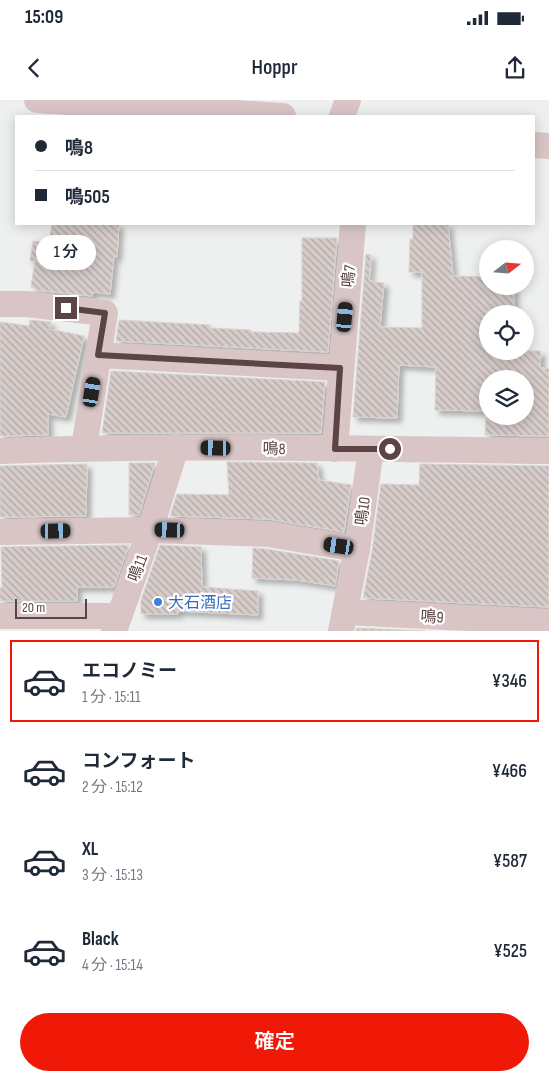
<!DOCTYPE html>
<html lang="ja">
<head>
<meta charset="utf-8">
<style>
  body { margin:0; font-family:"Sofia Sans Condensed","Noto Sans JP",sans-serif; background:#f6f6f7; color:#1f2937; height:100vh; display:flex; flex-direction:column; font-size:19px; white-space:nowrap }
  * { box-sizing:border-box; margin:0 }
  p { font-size:16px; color:#747a83 }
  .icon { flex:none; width:28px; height:28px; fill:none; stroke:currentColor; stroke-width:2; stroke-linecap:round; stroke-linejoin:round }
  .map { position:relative; height:531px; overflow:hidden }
  .details { display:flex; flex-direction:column; background:#fff; flex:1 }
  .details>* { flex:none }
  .guide { position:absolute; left:15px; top:15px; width:520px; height:110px; border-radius:0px; box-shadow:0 2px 12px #0003; display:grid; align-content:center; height:110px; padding:0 20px; background:#fff }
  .needle { width:32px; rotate:73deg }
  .buttons { position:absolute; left:479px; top:140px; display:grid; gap:10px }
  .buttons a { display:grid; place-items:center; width:55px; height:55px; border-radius:50%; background:#fff; box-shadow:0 2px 12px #0003; font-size:25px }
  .scale { position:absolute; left:15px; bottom:12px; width:72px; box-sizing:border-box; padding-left:5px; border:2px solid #5c4344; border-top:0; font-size:14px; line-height:18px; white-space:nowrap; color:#5c4344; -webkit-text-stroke:4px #fff; paint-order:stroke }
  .end { position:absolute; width:22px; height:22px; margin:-11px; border:6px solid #5c4344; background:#fff; box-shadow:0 0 0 2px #fff }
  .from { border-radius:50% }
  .bubble { position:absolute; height:35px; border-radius:18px; background:#fff; box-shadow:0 2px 12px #0003; font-size:16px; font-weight:600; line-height:35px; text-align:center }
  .car { position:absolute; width:15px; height:30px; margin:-15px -8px; border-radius:6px; box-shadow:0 0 4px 1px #0007; background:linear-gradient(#222 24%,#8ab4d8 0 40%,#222 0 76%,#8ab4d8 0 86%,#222 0) }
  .guide b { display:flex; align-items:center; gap:18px; height:48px; font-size:19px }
  .guide b+b { border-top:1px solid #e0e1e3 }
  .guide i { width:12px; height:12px; background:#1f2937 }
  ul { padding:9px 0 0; list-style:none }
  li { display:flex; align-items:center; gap:15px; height:82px; margin:0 10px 8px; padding:0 10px; border:2px solid transparent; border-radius:0px }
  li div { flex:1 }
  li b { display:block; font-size:19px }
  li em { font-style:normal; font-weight:600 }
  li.active { border-color:#f01807 }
  li>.icon { width:45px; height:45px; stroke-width:1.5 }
  .button { display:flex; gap:10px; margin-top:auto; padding:10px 20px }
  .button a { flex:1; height:58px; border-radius:30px; background:#f01807; color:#fff; font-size:20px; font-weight:600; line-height:58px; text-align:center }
  .status { display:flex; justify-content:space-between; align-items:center; height:35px; padding:0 25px; background:#fff; direction:ltr }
  .status svg { height:14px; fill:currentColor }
  header { display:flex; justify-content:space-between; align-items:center; height:65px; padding:0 20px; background:#fff; font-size:22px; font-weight:600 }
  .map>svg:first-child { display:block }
  .building { fill:url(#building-back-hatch); stroke:#dad2d0; filter:url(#shadow) }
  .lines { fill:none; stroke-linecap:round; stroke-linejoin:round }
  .street { stroke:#d9c5c5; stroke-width:26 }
  .route { stroke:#5c4344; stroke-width:6 }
  .shop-dot { fill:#3f7fe0; stroke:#fff; stroke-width:2 }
  .labels { text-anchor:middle; stroke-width:4.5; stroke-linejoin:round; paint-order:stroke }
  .street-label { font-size:16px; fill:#5c4344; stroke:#fff }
  .shop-label { font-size:16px; fill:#366cbe; stroke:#fff; text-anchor:start }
</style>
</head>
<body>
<div class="status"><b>15:09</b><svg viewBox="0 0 49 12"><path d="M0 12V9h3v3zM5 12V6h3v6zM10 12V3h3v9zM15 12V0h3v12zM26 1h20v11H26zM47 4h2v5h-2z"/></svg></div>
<header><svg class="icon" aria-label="back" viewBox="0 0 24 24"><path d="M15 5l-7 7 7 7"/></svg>Hoppr<svg class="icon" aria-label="share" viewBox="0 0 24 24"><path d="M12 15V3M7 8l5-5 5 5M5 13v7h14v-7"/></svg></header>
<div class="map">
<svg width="549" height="531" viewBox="0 0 549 531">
  <defs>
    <pattern id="building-back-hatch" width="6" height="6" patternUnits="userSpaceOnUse" patternTransform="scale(1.25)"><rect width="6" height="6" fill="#d6cdcb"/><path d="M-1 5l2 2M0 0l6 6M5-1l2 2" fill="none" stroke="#b1a8a6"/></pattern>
    <filter id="shadow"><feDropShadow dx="4.5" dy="4.5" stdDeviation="2.5" flood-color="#0004"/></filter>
  </defs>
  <rect width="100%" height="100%" fill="#edf0ee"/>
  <!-- building -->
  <g class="building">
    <polygon points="52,124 119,124 117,157 114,156 110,194 93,192 92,196 36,190 36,188 31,187 35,161 30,161 33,141 49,143"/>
    <polygon points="413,124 448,124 453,176 488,177 488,186 514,186 514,210 488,209 488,251 541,251 540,268 549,269 549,336 485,335 486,316 525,316 525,279 488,279 488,311 435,310 436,267 399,265 397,318 353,317 366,154 371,155 369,181 384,183 380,227 422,228 422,172 409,172 410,139 413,139"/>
    <polygon points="302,138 337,138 328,252 116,241 119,220 210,225 210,228 251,230 251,232 299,233 300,201 302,201"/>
    <polygon points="30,220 51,222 49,229 84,236 66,317 48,314 48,335 0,336 0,222 29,226"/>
    <polygon points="111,271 325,282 321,333 102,333"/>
    <polygon points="227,362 317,363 319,380 351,385 344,432 269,419 170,416 177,394 229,395"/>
    <polygon points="129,363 155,363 139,415 129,415"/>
    <polygon points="87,364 86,416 0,417 0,366"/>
    <polygon points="420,364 549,366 549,507 363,498 372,451 381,384 419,385"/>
    <polygon points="129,445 114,487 77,487 77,501 0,501 0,488 2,488 1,447"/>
    <polygon points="160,445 201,447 202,487 258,491 258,515 178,511 178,514 141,514 141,500"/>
    <polygon points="253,448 266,449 339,461 335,486 297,480 252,478"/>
    <polygon points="357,528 426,531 356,531"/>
  </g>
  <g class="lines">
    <!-- street -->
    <g class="street">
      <polyline points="37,0 283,16"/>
      <polyline points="342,16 348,0"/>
      <polyline points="534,45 549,46"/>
      <polyline points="0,204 26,204 105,213 84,348"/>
      <polyline points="98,255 340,268"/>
      <polyline points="335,349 353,124"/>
      <path d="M0,351C183,344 366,349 549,351"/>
      <polyline points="0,432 150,430 268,434 357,449"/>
      <polyline points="345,512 549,522"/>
      <polyline points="0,516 119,516"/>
      <polyline points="114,531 150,430 176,347"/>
      <polyline points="341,531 357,449 371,349"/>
    </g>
  </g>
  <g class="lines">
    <!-- route -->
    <polyline class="route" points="66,208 105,213 98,255 340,268 335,349 390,349"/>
  </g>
  <!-- markers -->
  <circle class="shop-dot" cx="158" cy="502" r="5"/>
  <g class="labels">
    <!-- street labels -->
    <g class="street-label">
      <text transform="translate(348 176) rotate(-85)" y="6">鳴7</text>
      <text transform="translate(274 348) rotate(1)" y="6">鳴8</text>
      <text transform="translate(362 411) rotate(-82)" y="6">鳴10</text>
      <text transform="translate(137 468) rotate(-70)" y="6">鳴11</text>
      <text transform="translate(432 516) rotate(3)" y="6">鳴9</text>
    </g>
    <!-- shop labels -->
    <g class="shop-label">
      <text x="168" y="508">大石酒店</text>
    </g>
  </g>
</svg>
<div class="buttons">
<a><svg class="needle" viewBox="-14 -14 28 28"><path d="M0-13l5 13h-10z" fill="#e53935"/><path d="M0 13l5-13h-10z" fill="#747a83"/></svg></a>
<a><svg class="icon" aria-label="locate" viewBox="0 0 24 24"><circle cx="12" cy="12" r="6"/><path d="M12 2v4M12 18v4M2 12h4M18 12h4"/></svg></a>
<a><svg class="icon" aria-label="layers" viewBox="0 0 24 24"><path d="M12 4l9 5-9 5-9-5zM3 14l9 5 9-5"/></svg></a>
</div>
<div class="scale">20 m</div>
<i class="end from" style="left:390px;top:349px"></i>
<i class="end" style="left:66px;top:208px"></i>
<div class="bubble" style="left:36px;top:135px;width:60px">1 分</div>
<i class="car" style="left:345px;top:217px;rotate:5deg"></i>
<i class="car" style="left:92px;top:292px;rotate:9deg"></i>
<i class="car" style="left:216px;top:348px;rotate:271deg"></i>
<i class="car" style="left:170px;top:430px;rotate:272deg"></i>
<i class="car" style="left:56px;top:431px;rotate:89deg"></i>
<i class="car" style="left:339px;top:446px;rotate:279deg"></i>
<div class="guide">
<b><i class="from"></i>鳴8</b>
<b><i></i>鳴505</b>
</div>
</div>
<section class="details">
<ul>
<li class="active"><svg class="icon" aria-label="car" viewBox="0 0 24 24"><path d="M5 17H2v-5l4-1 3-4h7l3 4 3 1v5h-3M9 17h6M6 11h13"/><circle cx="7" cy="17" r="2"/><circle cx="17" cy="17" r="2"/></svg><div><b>エコノミー</b><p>1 分 · 15:11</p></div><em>¥346</em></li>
<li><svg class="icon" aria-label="car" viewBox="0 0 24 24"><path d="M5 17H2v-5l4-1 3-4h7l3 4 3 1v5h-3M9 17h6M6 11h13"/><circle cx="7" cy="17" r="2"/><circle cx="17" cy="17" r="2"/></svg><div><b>コンフォート</b><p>2 分 · 15:12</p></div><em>¥466</em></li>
<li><svg class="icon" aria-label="car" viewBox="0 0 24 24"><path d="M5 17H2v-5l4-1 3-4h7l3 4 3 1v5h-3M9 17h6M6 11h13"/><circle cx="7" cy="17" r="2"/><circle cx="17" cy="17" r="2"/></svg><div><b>XL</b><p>3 分 · 15:13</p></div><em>¥587</em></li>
<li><svg class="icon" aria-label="car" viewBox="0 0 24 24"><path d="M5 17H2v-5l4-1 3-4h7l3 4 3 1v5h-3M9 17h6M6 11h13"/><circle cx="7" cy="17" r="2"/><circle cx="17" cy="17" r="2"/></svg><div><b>Black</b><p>4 分 · 15:14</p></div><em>¥525</em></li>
</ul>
<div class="button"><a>確定</a></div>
</section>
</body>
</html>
